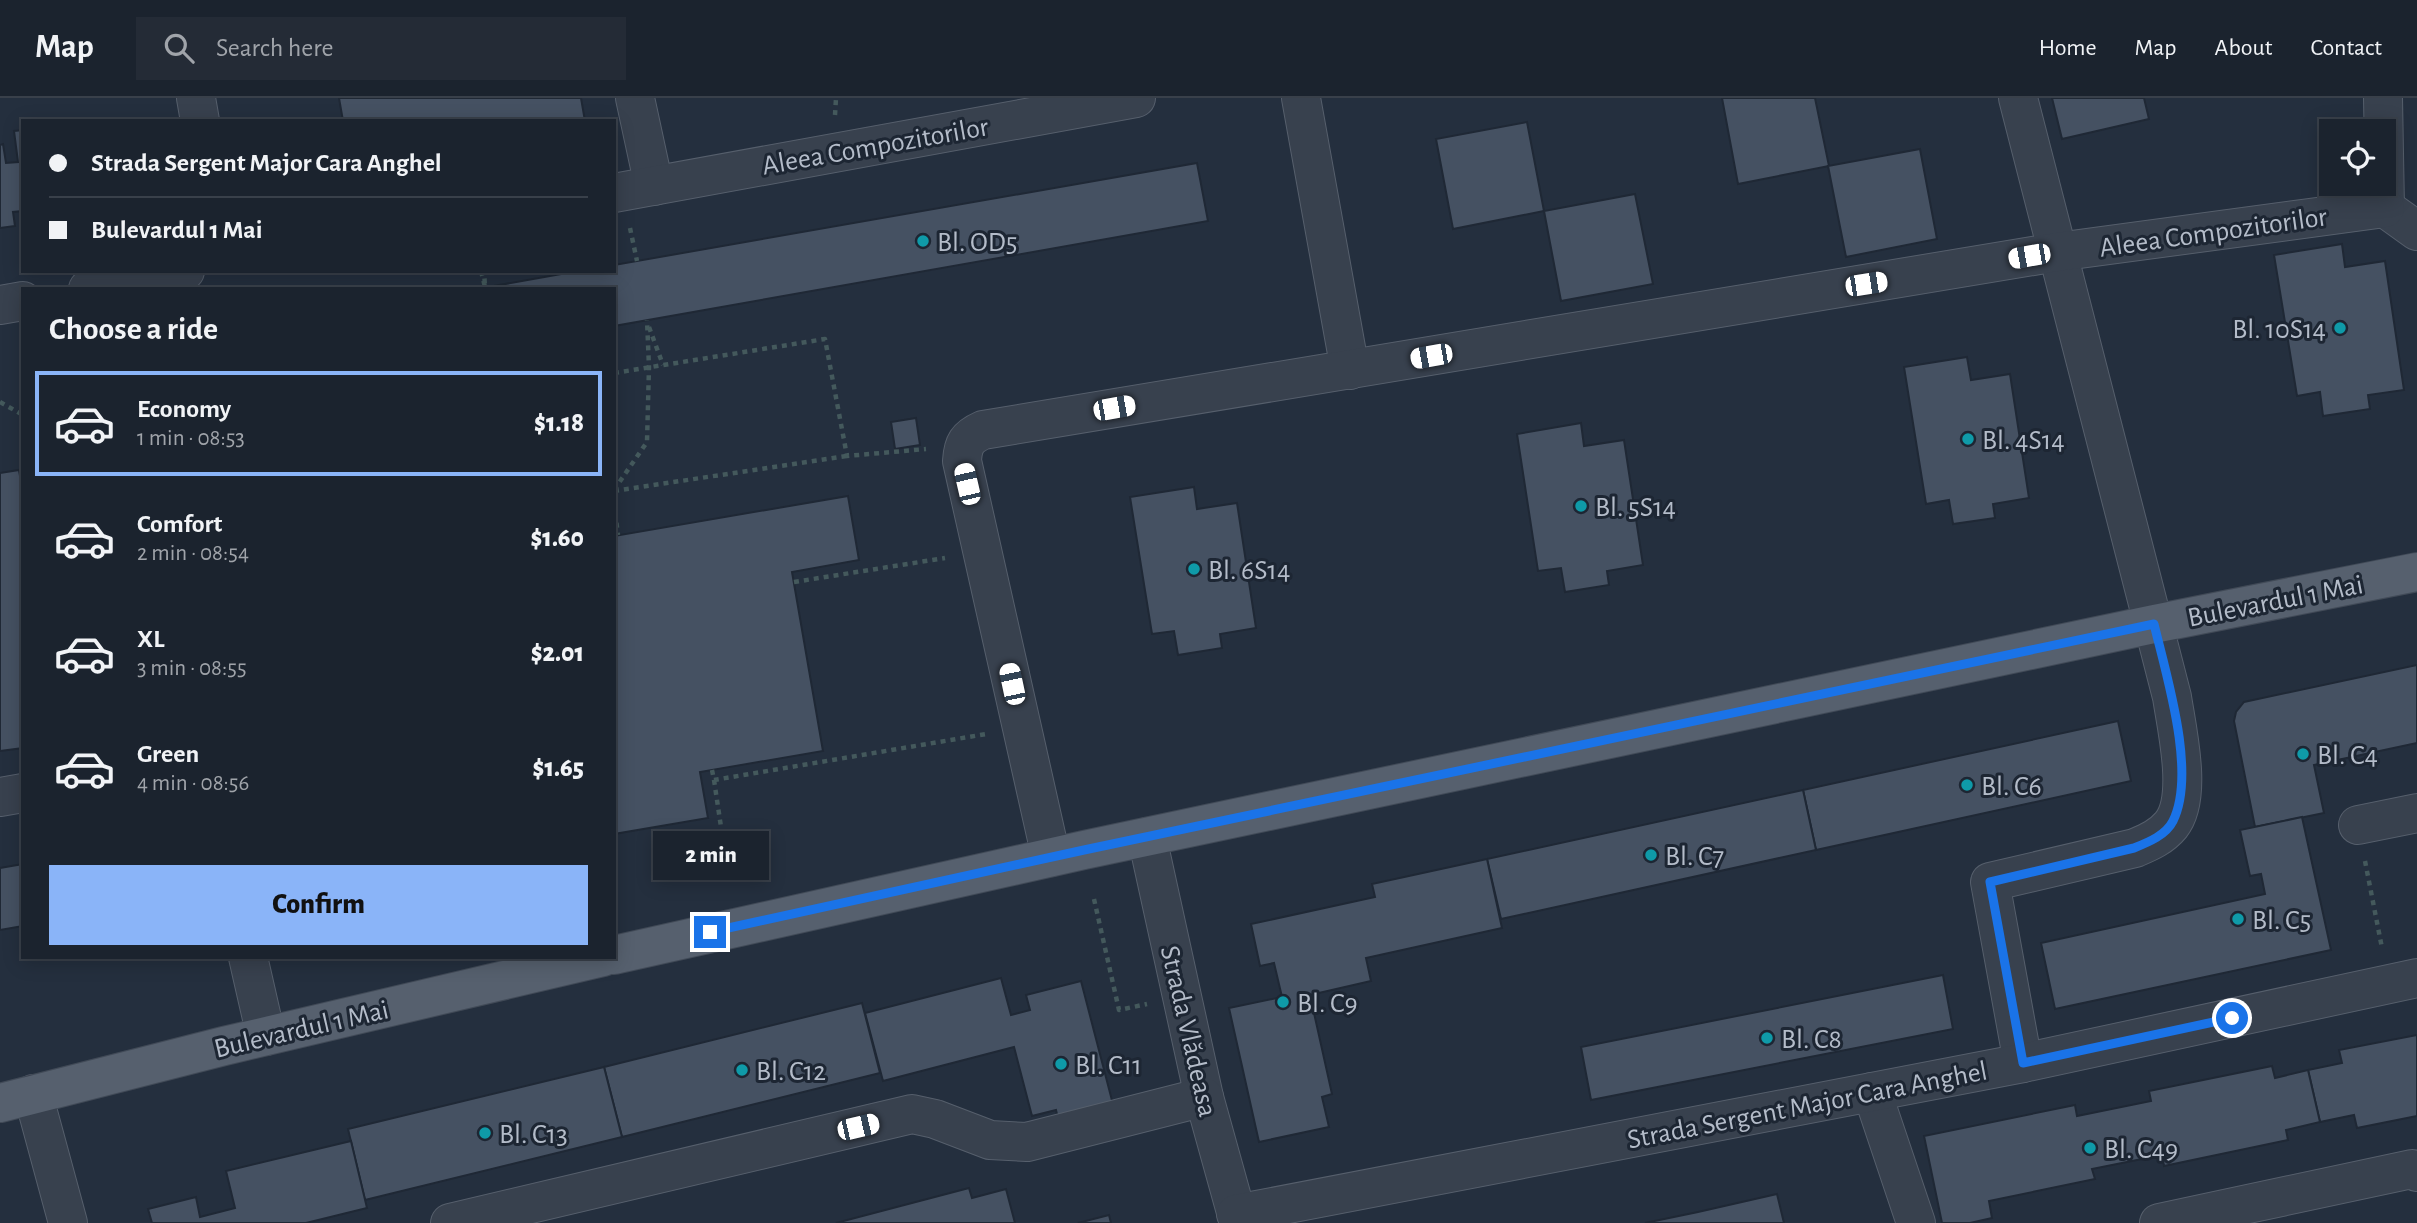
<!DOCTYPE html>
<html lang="en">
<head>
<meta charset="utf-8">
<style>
  body { margin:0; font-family:"Alegreya Sans",sans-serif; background:#242b36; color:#f1f3f6; height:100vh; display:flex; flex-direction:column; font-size:26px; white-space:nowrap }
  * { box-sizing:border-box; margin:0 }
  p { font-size:23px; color:#a0a4aa }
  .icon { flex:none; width:38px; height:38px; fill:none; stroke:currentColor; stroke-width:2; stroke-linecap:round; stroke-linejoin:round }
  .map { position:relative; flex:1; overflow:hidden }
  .panel { position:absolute; left:21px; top:189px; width:595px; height:672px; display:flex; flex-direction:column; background:#1b232e; border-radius:0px; box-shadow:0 4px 18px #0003,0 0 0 2px #39404a }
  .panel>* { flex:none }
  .guide { position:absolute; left:21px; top:21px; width:595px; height:154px; border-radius:0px; box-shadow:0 4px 18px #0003,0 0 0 2px #39404a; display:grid; align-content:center; height:154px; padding:0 28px; background:#1b232e }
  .fabs { position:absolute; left:2319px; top:21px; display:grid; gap:14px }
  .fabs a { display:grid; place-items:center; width:77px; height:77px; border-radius:0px; background:#1b232e; box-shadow:0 4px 18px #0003,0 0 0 2px #39404a; font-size:35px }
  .end { position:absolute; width:32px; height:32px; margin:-16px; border:9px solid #1a73e8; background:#fff; box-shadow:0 0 0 4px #fff }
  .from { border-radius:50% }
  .bubble { position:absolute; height:49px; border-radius:0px; background:#1b232e; box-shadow:0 4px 18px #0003,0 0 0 2px #39404a; font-size:23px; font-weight:800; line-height:49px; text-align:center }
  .car { position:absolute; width:21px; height:42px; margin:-21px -10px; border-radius:9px; box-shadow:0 0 5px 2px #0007; background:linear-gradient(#fff 24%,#345 0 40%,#fff 0 76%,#345 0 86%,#fff 0) }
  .guide b { display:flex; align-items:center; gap:24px; height:66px; font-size:26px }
  .guide b+b { border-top:2px solid #39404a }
  .guide i { width:18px; height:18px; background:#f1f3f6 }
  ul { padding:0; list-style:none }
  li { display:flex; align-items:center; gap:21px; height:105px; margin:0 14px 10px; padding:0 14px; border:4px solid transparent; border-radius:0px }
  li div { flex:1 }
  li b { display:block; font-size:26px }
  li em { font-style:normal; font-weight:800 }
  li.current { border-color:#8ab4f8 }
  li>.icon { width:63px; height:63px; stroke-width:1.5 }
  h2 { padding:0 28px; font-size:32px; line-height:84px }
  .primary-button { display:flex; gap:14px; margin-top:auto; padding:14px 28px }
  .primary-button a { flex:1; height:80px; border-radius:0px; background:#8ab4f8; color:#111; font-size:28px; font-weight:800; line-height:80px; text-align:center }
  header { display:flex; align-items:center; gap:42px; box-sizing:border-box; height:98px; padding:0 35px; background:#1b232e; border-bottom:2px solid #39404a }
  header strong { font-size:33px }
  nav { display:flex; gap:38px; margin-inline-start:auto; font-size:24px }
  .search { width:490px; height:63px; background:#242b36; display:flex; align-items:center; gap:18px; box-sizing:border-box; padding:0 24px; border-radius:0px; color:#a0a4aa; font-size:26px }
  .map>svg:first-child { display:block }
  .building { fill:#455162; stroke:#1f2835; stroke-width:2 }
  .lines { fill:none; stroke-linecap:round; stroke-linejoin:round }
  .minor-casing { stroke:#565f6c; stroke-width:40 }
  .major-casing { stroke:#414a57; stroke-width:40 }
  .path { stroke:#44595c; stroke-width:4.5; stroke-dasharray:5 5; stroke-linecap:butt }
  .minor { stroke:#38414e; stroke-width:38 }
  .major { stroke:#56606e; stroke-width:38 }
  .route { stroke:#1a73e8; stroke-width:9 }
  .culture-dot { fill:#0f9aa8; stroke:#1d2633; stroke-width:2.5 }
  .labels { text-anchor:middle; stroke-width:6; stroke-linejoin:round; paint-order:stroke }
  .street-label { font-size:28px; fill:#b4bcc9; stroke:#1d2633 }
  .poi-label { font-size:28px; fill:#b4bcc9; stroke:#1d2633; text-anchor:start }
</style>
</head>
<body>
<header>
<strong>Map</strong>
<div class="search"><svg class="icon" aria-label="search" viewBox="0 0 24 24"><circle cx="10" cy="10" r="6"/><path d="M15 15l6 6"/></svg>Search here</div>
<nav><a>Home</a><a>Map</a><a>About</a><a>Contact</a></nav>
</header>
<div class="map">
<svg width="2417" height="1125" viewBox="0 0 2417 1125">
  <rect width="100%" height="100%" fill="#242f3e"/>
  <!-- building -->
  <g class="building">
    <polygon points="339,0 581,0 585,23 343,23"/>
    <polygon points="1722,0 1815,0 1829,68 1738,86"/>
    <polygon points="2052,0 2144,0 2149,21 2062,41"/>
    <polygon points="1527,24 1544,113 1453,131 1436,41"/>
    <polygon points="23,32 23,113 13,114 15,128 0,130 0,47 3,46 6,65 18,64 14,33"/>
    <polygon points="1920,51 1937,141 1846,159 1828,68"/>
    <polygon points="1197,65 1208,123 614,228 614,191 477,191 578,173 614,173 614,167"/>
    <polygon points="1635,96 1653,186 1561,203 1544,113"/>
    <polygon points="2342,146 2345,169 2385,163 2404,292 2368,297 2370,311 2323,318 2320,294 2297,298 2274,157"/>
    <polygon points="1967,259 1971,282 2010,276 2029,400 1993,406 1995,420 1953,426 1949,402 1926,406 1904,269"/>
    <polygon points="916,320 920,347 895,351 891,324"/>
    <polygon points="1581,325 1584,348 1624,342 1643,467 1607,473 1609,487 1565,494 1561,470 1538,473 1517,336"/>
    <polygon points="19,372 23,395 23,650 0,653 0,375"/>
    <polygon points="1194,389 1197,411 1237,405 1256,530 1220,536 1222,550 1178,557 1174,533 1152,536 1130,399"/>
    <polygon points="848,398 859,462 792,474 823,653 700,674 708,720 614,736 614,438"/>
    <polygon points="2417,567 2417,645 2314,667 2324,715 2255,729 2234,623 2236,614 2244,604"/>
    <polygon points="2118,623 2131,683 1816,752 1803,692"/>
    <polygon points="1803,692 1816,752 1501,821 1487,761"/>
    <polygon points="2302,719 2331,852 2055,911 2041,845 2265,796 2261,776 2250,778 2240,732"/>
    <polygon points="1487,761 1502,830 1366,860 1371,883 1310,897 1332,996 1322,999 1329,1029 1259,1044 1229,910 1282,899 1274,865 1260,868 1251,826 1375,799 1372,786"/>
    <polygon points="23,766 23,828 0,832 0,770"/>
    <polygon points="1943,877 1953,931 1591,1002 1581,949"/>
    <polygon points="1001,880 1011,917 1030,912 1026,897 1081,883 1115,1014 1060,1029 1056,1012 1032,1018 1014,949 883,983 865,915"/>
    <polygon points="862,905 880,975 622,1039 604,969"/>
    <polygon points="2417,937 2417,1018 2357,1030 2354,1017 2320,1024 2308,972 2342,965 2339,952"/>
    <polygon points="2272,968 2275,980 2308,972 2320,1024 2286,1032 2288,1042 2164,1068 2162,1057 2092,1071 2095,1081 1989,1103 1992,1120 1970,1125 1942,1125 1924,1038 2075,1007 2077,1018 2151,1003 2149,993"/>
    <polygon points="604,969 622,1039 365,1102 348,1031"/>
    <polygon points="351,1043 367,1110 306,1125 152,1125 148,1111 196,1099 200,1119 235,1110 226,1073"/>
    <polygon points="969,1090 972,1100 1006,1091 1015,1125 836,1125"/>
    <polygon points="1777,1096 1784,1125 1645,1125 1698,1114"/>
    <polygon points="1109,1117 1111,1125 1078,1125"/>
  </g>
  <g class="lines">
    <defs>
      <g id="minor">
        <polyline points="196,0 200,23"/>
        <polyline points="635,0 654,88"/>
        <polyline points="1301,0 1350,272"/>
        <path d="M2018,0L2172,599C2177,632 2193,700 2171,727C2161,739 2149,744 2135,750L1990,784L2023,965"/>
        <polyline points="2383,0 2385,110"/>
        <polyline points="614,95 1136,0"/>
        <polyline points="2385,110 2417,133"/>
        <polyline points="88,191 185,173"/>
        <polyline points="0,207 23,203"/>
        <polyline points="0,699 23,695"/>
        <polyline points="2358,727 2417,715"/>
        <polyline points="1147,739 1204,999 1239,1125"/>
        <path d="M1051,759L962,363C963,346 967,339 983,332L2057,154L2385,110"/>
        <polyline points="248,859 266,938"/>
        <polyline points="1872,994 1916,1125"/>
        <polyline points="33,996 68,1125"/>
        <polyline points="1236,1116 2023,965 2417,880"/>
        <polyline points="450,1125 912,1016 935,1021 990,1042 1027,1044 1204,999"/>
        <polyline points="2159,1125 2412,1071 2417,1074"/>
      </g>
      <g id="major">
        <polyline points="614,857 1084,752 2154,526 2417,474"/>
        <polyline points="0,1005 224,948 603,859"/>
      </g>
    </defs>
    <!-- minor casing -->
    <use href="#minor" class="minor-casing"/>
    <!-- major casing -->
    <use href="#major" class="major-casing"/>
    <!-- path -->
    <g class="path">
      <polyline points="835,17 836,0"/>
      <polyline points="630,130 637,163"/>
      <polyline points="481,173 485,189 484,173"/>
      <polyline points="649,229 663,267"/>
      <polyline points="614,275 825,241 847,358 926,351"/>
      <polyline points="0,304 23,317"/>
      <polyline points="614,392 647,344 649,269 647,222"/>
      <polyline points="614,393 847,358"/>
      <polyline points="614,405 618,437"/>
      <polyline points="794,484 945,460"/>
      <polyline points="712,672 714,682 986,636"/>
      <polyline points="714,682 724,749"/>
      <polyline points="2365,763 2382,850"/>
      <polyline points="1094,801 1119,912 1147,906"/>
    </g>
    <!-- minor -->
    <use href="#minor" class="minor"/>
    <!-- major -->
    <use href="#major" class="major"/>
  </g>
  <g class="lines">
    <!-- route -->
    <path class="route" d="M710,834L1084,752L2154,526C2166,576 2197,675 2173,723C2166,737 2149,744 2134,750L1990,784L2023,965L2232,920"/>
  </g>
  <!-- markers -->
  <g class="culture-dot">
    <circle cx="923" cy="143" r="7"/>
    <circle cx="2340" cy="230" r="7"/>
    <circle cx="1968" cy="341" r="7"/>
    <circle cx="1581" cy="408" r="7"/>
    <circle cx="1194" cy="471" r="7"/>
    <circle cx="2303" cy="656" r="7"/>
    <circle cx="1967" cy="687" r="7"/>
    <circle cx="1651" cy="757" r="7"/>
    <circle cx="2238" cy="821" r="7"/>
    <circle cx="1283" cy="904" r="7"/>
    <circle cx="1767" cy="940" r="7"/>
    <circle cx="1061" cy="966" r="7"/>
    <circle cx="742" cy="972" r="7"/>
    <circle cx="485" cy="1035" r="7"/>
    <circle cx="2090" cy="1050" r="7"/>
  </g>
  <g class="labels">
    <!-- street labels -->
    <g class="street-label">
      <text transform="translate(875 47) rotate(-10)" y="10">Aleea Compozitorilor</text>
      <text transform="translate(2213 133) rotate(-8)" y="10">Aleea Compozitorilor</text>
      <text transform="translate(2275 502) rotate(-11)" y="10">Bulevardul 1 Mai</text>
      <text transform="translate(301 930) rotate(-13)" y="10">Bulevardul 1 Mai</text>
      <text transform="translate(1190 933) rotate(77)" y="10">Strada Vlădeasa</text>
      <text transform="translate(1807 1006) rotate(-11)" y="10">Strada Sergent Major Cara Anghel</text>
    </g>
    <!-- poi labels -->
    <g class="poi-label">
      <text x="937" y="153">Bl. OD5</text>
      <text x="2326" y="240" text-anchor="end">Bl. 10S14</text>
      <text x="1982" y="351">Bl. 4S14</text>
      <text x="1595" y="418">Bl. 5S14</text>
      <text x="1208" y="481">Bl. 6S14</text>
      <text x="2317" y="666">Bl. C4</text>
      <text x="1981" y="697">Bl. C6</text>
      <text x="1665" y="767">Bl. C7</text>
      <text x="2252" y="831">Bl. C5</text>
      <text x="1297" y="914">Bl. C9</text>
      <text x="1781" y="950">Bl. C8</text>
      <text x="1075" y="976">Bl. C11</text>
      <text x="756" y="982">Bl. C12</text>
      <text x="499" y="1045">Bl. C13</text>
      <text x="2104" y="1060">Bl. C49</text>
    </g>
  </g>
</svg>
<div class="fabs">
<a><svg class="icon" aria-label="locate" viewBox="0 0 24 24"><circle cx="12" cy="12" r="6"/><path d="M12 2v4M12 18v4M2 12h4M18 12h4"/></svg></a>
</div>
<i class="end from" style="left:2232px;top:920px"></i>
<i class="end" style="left:710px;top:834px"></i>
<div class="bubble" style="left:653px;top:733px;width:116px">2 min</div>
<i class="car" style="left:2029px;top:158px;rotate:260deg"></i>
<i class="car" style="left:1866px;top:186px;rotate:81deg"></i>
<i class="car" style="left:1431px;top:258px;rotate:260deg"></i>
<i class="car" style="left:1114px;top:310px;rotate:80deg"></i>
<i class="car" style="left:967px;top:386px;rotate:347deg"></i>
<i class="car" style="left:1012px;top:586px;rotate:348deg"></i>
<i class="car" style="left:858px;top:1029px;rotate:77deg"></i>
<div class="guide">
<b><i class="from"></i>Strada Sergent Major Cara Anghel</b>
<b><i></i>Bulevardul 1 Mai</b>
</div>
<section class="panel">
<h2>Choose a ride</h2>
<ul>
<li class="current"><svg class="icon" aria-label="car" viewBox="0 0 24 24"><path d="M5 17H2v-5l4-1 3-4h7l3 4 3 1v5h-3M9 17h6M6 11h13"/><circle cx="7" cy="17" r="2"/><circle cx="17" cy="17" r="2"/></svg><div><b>Economy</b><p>1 min · 08:53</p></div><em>$1.18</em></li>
<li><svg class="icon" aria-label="car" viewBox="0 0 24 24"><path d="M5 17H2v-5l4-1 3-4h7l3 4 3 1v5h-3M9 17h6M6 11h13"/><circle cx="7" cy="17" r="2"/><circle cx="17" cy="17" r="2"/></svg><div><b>Comfort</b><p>2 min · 08:54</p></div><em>$1.60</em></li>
<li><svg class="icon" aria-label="car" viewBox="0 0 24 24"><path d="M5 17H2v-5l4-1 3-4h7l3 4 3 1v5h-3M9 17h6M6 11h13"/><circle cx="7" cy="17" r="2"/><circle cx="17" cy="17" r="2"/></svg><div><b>XL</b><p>3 min · 08:55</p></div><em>$2.01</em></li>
<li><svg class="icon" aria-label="car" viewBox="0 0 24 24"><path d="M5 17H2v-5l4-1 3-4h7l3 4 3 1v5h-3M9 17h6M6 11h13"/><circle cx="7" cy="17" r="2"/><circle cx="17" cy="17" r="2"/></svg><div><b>Green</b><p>4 min · 08:56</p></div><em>$1.65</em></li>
</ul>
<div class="primary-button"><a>Confirm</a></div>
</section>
</div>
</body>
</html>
